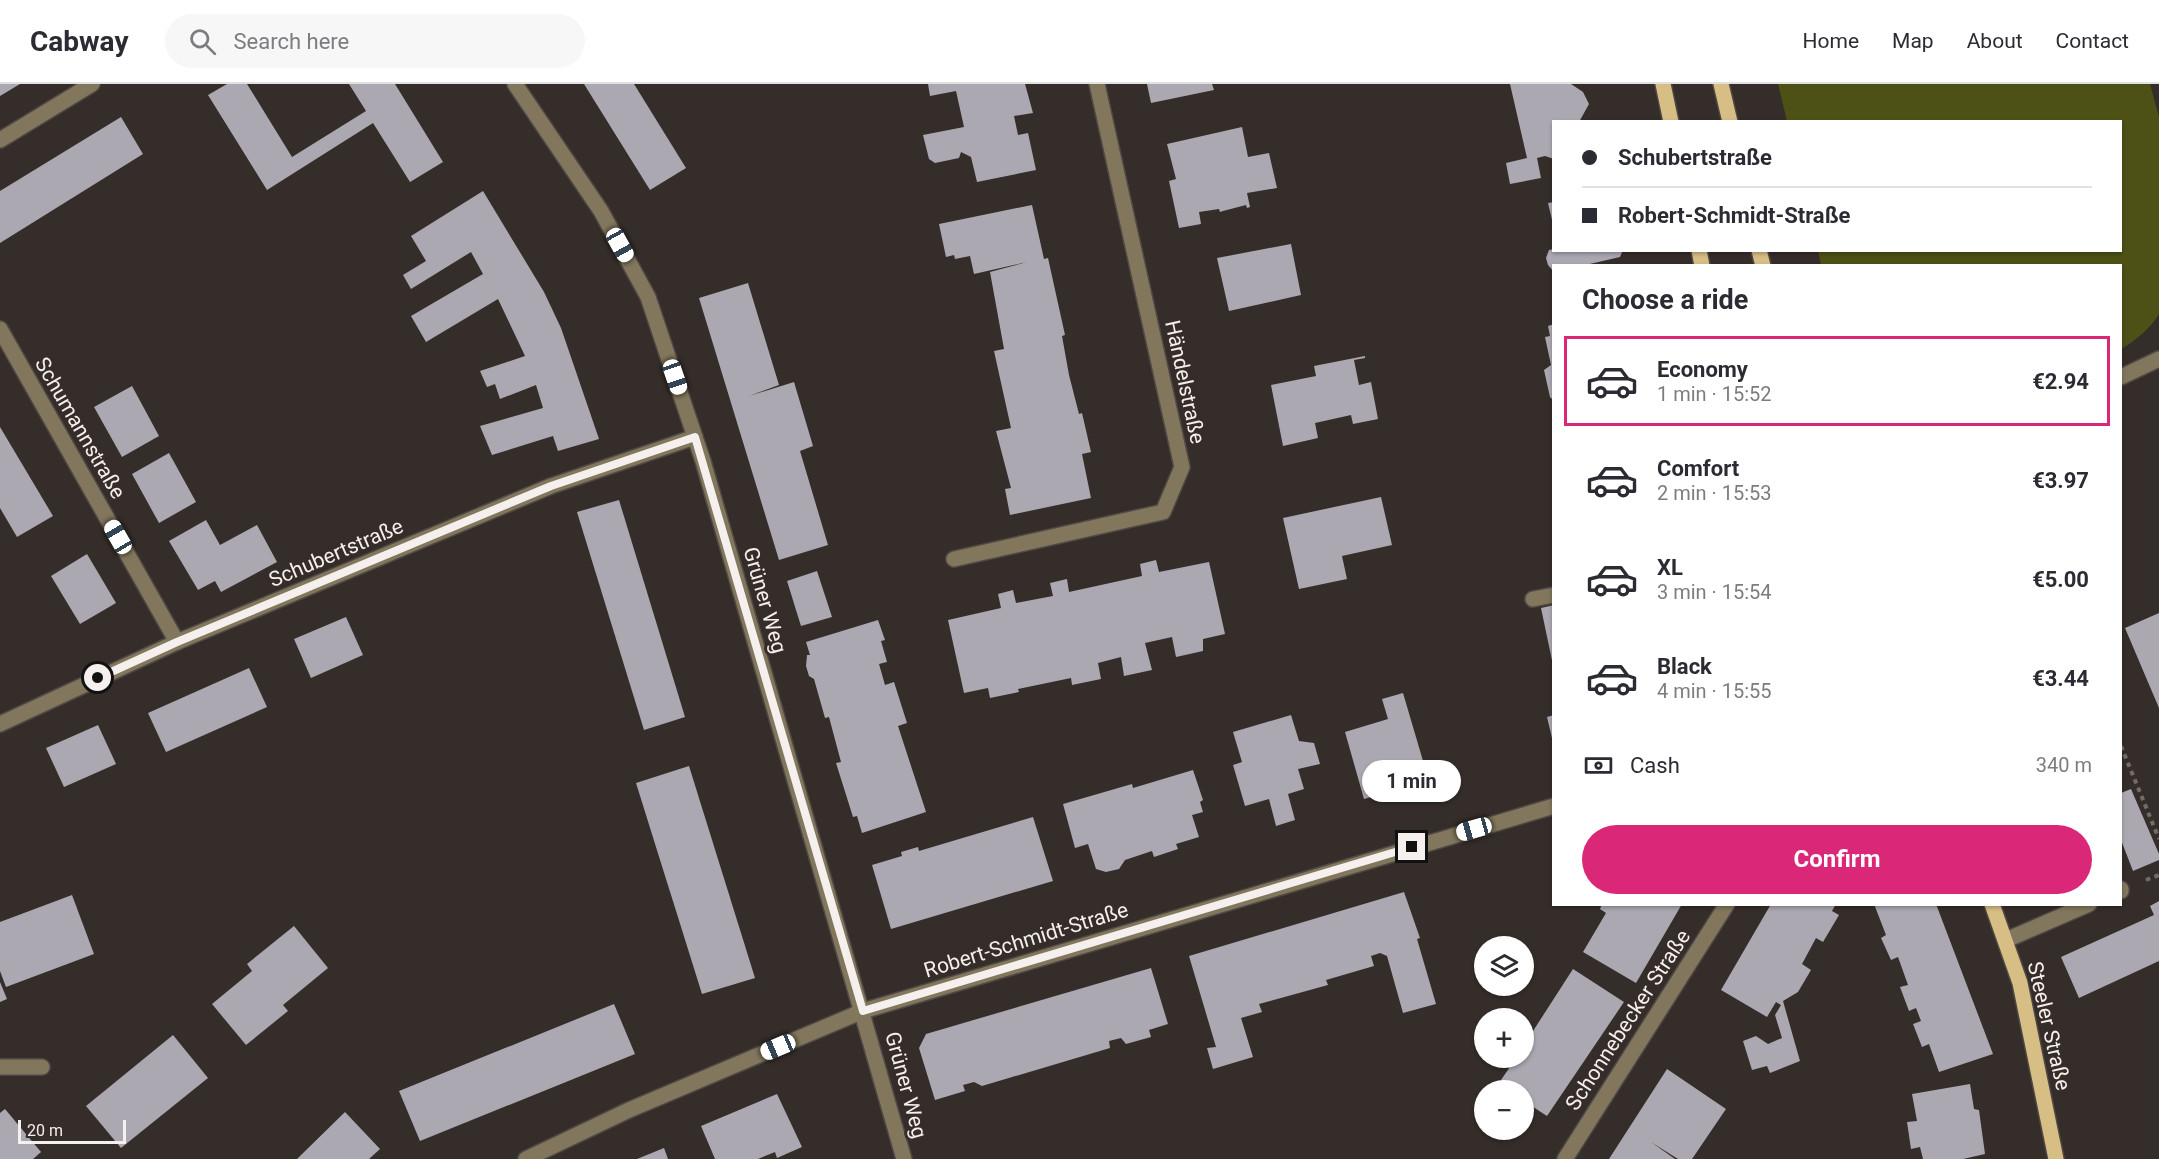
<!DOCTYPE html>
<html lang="en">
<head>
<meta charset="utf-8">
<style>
  body { margin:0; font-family:Roboto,sans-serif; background:#f7f7f7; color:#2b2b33; height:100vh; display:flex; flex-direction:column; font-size:22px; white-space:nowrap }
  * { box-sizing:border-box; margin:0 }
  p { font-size:20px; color:#7c7c81 }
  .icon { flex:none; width:33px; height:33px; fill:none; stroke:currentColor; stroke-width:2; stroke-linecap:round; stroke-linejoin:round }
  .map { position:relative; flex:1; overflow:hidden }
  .drawer { position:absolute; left:1552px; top:180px; width:570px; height:642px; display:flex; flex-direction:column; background:#fff; border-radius:0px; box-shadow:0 2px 4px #0004 }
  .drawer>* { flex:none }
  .top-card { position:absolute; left:1552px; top:36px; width:570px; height:132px; border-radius:0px; box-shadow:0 2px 4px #0004; display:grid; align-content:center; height:132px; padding:0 30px; background:#fff }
  .controls { position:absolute; left:1474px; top:852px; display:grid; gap:12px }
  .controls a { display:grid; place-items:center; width:60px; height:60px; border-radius:50%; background:#fff; box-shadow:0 2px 4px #0004; font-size:30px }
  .scale { position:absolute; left:18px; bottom:15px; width:108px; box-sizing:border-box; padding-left:6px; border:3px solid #f5efed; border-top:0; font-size:16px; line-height:21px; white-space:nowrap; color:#f5efed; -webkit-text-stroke:4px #352d29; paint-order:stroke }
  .end { position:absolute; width:27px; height:27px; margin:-14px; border:8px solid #f5efed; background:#111; box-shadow:0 0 0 3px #111 }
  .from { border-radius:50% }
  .bubble { position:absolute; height:42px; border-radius:21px; background:#fff; box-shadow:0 2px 4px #0004; font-size:20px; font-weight:700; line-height:42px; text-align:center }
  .car { position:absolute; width:18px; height:36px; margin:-18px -9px; border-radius:8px; box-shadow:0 0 4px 2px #0007; background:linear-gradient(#fff 24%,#345 0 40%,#fff 0 76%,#345 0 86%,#fff 0) }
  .top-card b { display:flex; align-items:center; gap:21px; height:57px; font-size:22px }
  .top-card b+b { border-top:2px solid #e1e1e2 }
  .top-card i { width:15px; height:15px; background:#2b2b33 }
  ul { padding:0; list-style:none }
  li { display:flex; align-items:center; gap:18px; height:90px; margin:0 12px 9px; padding:0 18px; border:3px solid transparent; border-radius:0px }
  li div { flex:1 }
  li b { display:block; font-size:22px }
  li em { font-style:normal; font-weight:700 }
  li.current { border-color:#db2777 }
  li>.icon { width:54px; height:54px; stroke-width:1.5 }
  h2 { padding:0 30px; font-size:27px; line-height:72px }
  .pay { display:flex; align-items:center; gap:15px; height:66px; padding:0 30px; font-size:22px }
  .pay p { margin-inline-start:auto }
  .primary-button { display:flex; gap:12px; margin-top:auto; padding:12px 30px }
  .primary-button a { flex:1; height:69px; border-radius:36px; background:#db2777; color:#fff; font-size:24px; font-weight:700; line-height:69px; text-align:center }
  header { display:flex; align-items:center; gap:36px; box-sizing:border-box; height:84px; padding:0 30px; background:#fff; border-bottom:2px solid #e1e1e2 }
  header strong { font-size:28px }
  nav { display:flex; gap:33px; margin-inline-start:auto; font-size:21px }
  .search { width:420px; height:54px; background:#f7f7f7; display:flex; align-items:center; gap:15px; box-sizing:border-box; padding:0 21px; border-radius:33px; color:#7c7c81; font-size:22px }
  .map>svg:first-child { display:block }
  .green { fill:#4d5116 }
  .building { fill:#aba8b1 }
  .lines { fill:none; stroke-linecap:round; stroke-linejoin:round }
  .minor-casing { stroke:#504844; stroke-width:18 }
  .major-casing { stroke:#504844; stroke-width:18 }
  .path { stroke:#746c69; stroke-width:4; stroke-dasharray:4.5 4.5; stroke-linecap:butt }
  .minor { stroke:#82775c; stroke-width:15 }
  .major { stroke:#d7be85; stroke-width:15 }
  .route { stroke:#f5efed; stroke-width:8 }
  .labels { text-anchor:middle; stroke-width:6; stroke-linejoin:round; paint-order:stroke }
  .street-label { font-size:21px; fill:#f5efed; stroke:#352d29 }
</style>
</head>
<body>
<header>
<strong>Cabway</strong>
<div class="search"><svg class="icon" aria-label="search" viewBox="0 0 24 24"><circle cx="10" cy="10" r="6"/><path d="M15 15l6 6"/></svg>Search here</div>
<nav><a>Home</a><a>Map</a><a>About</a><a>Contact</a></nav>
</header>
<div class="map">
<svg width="2159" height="1075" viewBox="0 0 2159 1075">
  <rect width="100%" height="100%" fill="#352d29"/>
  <!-- green -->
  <path class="green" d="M1778,0H2150L2159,33V230C2151,244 2135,257 2121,265V182L1821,181L1818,167L2121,166V38L1787,37Z"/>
  <!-- building -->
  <g class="building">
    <polygon points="0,0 20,0 0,12"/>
    <polygon points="227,0 247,0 292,73 366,27 349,0 395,0 443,78 410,98 373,39 267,106 208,11"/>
    <polygon points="584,0 634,0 686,84 650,106"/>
    <polygon points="928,0 1025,0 1033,29 1014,32 1018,51 1028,49 1036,86 977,98 971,73 961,68 959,74 935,79 929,75 923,51 964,43 956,7 930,12"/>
    <polygon points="1147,0 1212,0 1214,6 1151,19"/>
    <polygon points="1510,0 1571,0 1583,8 1589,20 1579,38 1554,38 1554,75 1545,72 1537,74 1541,94 1510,100 1506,79 1527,74"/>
    <polygon points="121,33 143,70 0,159 0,107"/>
    <polygon points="1242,43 1248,73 1269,69 1277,104 1247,109 1250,123 1247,124 1246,121 1223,127 1220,128 1219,125 1199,128 1201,140 1179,144 1169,97 1176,95 1167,60"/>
    <polygon points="483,107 544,208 561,244 599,355 558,367 553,352 492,371 480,342 543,324 536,301 500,315 495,300 487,303 480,287 525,272 498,215 426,258 411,232 483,190 471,168 411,205 403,191 426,177 411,152"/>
    <polygon points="1554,118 1554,139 1553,140 1548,119"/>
    <polygon points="1032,121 1044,175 1048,174 1065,251 1062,252 1069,291 1079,330 1082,329 1091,368 1082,370 1091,414 1010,431 1005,405 1011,404 996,347 1011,344 994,267 1004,265 990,188 1027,178 974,190 970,172 955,175 954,171 946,173 939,140"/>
    <polygon points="1291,160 1301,211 1229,227 1217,174"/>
    <polygon points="1554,165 1554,166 1623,166 1620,173 1581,182 1554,182 1554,188 1548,181 1546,174 1549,166"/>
    <polygon points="748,199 779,301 749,312 794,298 813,362 800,367 828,461 779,476 699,214"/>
    <polygon points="1554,240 1554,317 1550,313 1544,286 1551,281 1545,253 1550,252 1548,242"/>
    <polygon points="1365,272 1365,274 1354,276 1359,301 1371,298 1378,335 1353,340 1351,331 1315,339 1318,354 1283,362 1271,301 1316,292 1314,282"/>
    <polygon points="132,302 159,352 122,373 94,323"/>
    <polygon points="0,343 53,432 17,453 0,424"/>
    <polygon points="169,369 196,418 159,439 132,390"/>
    <polygon points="1381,413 1392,461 1342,472 1347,495 1299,505 1283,434"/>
    <polygon points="619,416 685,633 644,646 577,428"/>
    <polygon points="206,436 220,461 257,441 277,478 221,508 215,497 198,506 169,457"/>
    <polygon points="87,470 116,519 80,540 51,492"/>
    <polygon points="1156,476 1159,488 1209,478 1225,550 1203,555 1203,567 1176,573 1172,553 1145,559 1152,586 1124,592 1121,573 1098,579 1101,595 1072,601 1071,594 1018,605 1019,608 990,614 988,604 964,609 948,536 1001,524 998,510 1013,506 1016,519 1053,512 1050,499 1067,495 1069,508 1142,492 1140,480"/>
    <polygon points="817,487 832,533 801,542 787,497"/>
    <polygon points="1554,521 1554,581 1553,581 1541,524"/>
    <polygon points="2159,529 2159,624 2125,544"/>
    <polygon points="346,533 363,571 311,594 294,555"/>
    <polygon points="878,536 885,556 881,557 887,578 879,580 885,601 894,598 907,639 898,642 926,728 862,749 857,732 853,733 836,679 841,678 829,633 825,634 814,595 809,592 806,582 807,571 810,571 806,558"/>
    <polygon points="249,584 267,623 166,668 148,629"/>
    <polygon points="1403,609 1426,687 1403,693 1406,703 1364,715 1345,648 1388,635 1382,615"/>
    <polygon points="1291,631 1299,657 1314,659 1320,680 1298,685 1304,705 1288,710 1295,736 1276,742 1269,715 1245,722 1233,681 1242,678 1233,648"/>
    <polygon points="1554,631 1554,654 1552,654 1547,633"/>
    <polygon points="98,641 116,680 64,703 46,664"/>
    <polygon points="689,682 755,894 702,910 636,699"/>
    <polygon points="1193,686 1203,716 1200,718 1203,728 1192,731 1199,753 1176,760 1178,765 1154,773 1152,767 1125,776 1119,785 1106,788 1096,785 1088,760 1075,764 1063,720 1132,700 1133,704"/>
    <polygon points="2131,705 2159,770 2159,776 2133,787 2121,756 2121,709"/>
    <polygon points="1033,733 1053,797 891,845 872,781 902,772 901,768 918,763 919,767"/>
    <polygon points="1404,808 1420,854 1417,855 1436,920 1403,929 1387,872 1380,869 1371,872 1374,882 1326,896 1328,901 1259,920 1262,928 1241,934 1253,973 1213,985 1207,964 1216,963 1189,872"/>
    <polygon points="72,811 94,870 6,903 0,887 0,838"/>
    <polygon points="2159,817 2159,877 2079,914 2061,873 2154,831 2150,822"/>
    <polygon points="1602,820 1682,820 1636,899 1583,868 1606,829 1600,825"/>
    <polygon points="1771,820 1836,820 1832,827 1839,831 1823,858 1816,854 1802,880 1811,886 1798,908 1783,917 1800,977 1770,989 1767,982 1752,986 1743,957 1756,952 1768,960 1782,954 1775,931 1781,921 1776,918 1767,933 1721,906"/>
    <polygon points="1874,820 1936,820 1993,970 1939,988 1929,960 1922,963 1913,940 1921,937 1916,924 1909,927 1900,903 1908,901 1898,873 1891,876 1881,854 1886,851"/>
    <polygon points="294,842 328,884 283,921 288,927 246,961 212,920 252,887 247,880"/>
    <polygon points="1151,884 1168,940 1149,946 1151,953 1126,960 1121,954 1109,957 1110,964 982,1002 974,998 963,1001 965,1007 935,1016 919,964 926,950"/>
    <polygon points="1573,885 1624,918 1547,1032 1524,1017 1524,1006 1509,1006 1501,996 1516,974 1524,974 1524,961"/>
    <polygon points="0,898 7,915 0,918"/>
    <polygon points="614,920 635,970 420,1057 399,1007"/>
    <polygon points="173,951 208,994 121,1064 86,1022"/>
    <polygon points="1667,985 1726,1025 1692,1075 1678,1075 1651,1058 1675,1075 1609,1075"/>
    <polygon points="1970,1000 1974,1025 1979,1026 1985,1070 1963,1075 1923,1075 1920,1063 1911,1065 1907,1038 1917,1037 1912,1010"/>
    <polygon points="777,1010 802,1063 777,1074 775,1068 758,1075 715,1075 701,1042"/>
    <polygon points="5,1025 41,1068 33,1075 0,1075 0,1029"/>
    <polygon points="345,1028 380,1065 369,1075 297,1075"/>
    <polygon points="664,1064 668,1075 637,1075"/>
  </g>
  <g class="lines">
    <defs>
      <g id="minor">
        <polyline points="515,0 601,127 648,213 703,377 904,1075"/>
        <polyline points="0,56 92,0"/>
        <polyline points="0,245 177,558"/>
        <polyline points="2121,293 2159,275"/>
        <polyline points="954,475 1163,428 1182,383 1097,0"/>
        <polyline points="1533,515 1554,511"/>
        <polyline points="0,640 177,558 551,402 695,353"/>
        <polyline points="2121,805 2121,807"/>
        <polyline points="2006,856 2089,820"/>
        <polyline points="0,983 42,983"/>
        <polyline points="526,1075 629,1026 863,927 1554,722"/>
        <polyline points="1565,1075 1727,820"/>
      </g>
      <g id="major">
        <polyline points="1663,0 1671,38"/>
        <polyline points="1721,0 1730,38"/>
        <polyline points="1699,166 1702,182"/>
        <polyline points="1759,166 1763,182"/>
        <polyline points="1992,820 2020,899 2056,1075"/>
      </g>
    </defs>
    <!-- minor casing -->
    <use href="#minor" class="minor-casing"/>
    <!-- major casing -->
    <use href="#major" class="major-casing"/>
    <!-- path -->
    <g class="path">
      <polyline points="2121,662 2159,755"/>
      <polyline points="2146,796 2159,791"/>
    </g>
    <!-- minor -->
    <use href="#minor" class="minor"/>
    <!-- major -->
    <use href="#major" class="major"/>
  </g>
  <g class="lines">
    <!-- route -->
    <polyline class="route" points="98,594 177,558 551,402 695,353 863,927 1412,763"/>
  </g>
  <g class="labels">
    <!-- street labels -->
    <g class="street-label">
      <text transform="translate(1185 298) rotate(78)" y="7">Händelstraße</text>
      <text transform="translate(80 344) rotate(60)" y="7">Schumannstraße</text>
      <text transform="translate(336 469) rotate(-23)" y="7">Schubertstraße</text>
      <text transform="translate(765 516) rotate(74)" y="7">Grüner Weg</text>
      <text transform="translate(1026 856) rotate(-17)" y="7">Robert-Schmidt-Straße</text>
      <text transform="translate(1628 936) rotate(-57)" y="7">Schonnebecker Straße</text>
      <text transform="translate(2049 942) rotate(77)" y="7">Steeler Straße</text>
      <text transform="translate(906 1001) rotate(75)" y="7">Grüner Weg</text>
    </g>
  </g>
</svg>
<div class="controls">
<a><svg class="icon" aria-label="layers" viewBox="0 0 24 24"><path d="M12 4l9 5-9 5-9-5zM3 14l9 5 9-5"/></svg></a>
<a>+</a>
<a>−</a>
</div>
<div class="scale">20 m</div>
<i class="end from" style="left:98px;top:594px"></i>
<i class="end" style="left:1412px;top:763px"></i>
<div class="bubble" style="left:1362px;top:676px;width:99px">1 min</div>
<i class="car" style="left:620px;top:161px;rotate:151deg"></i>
<i class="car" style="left:675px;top:293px;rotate:161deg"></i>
<i class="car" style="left:118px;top:453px;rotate:330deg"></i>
<i class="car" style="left:1474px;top:745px;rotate:254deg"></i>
<i class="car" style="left:778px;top:963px;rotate:247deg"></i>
<div class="top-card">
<b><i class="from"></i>Schubertstraße</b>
<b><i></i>Robert-Schmidt-Straße</b>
</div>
<section class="drawer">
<h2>Choose a ride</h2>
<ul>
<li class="current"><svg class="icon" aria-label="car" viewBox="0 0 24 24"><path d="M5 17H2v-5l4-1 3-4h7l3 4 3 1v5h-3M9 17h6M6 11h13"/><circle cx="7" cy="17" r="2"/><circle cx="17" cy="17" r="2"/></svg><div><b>Economy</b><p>1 min · 15:52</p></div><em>€2.94</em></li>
<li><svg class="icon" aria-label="car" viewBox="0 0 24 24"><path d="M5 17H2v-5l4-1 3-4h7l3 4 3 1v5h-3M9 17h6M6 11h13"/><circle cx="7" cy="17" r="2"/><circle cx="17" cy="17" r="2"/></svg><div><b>Comfort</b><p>2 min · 15:53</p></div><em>€3.97</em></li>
<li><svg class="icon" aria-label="car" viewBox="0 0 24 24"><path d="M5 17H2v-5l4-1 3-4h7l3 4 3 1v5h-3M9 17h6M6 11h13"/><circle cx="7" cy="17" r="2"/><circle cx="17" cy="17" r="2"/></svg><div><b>XL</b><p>3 min · 15:54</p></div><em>€5.00</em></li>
<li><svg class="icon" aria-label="car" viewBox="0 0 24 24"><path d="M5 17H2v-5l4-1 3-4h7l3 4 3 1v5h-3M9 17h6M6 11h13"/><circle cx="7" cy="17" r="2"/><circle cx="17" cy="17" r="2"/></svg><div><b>Black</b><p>4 min · 15:55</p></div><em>€3.44</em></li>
</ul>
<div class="pay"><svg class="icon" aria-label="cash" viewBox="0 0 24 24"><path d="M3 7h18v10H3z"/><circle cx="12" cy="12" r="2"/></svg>Cash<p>340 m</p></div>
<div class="primary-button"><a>Confirm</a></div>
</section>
</div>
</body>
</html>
